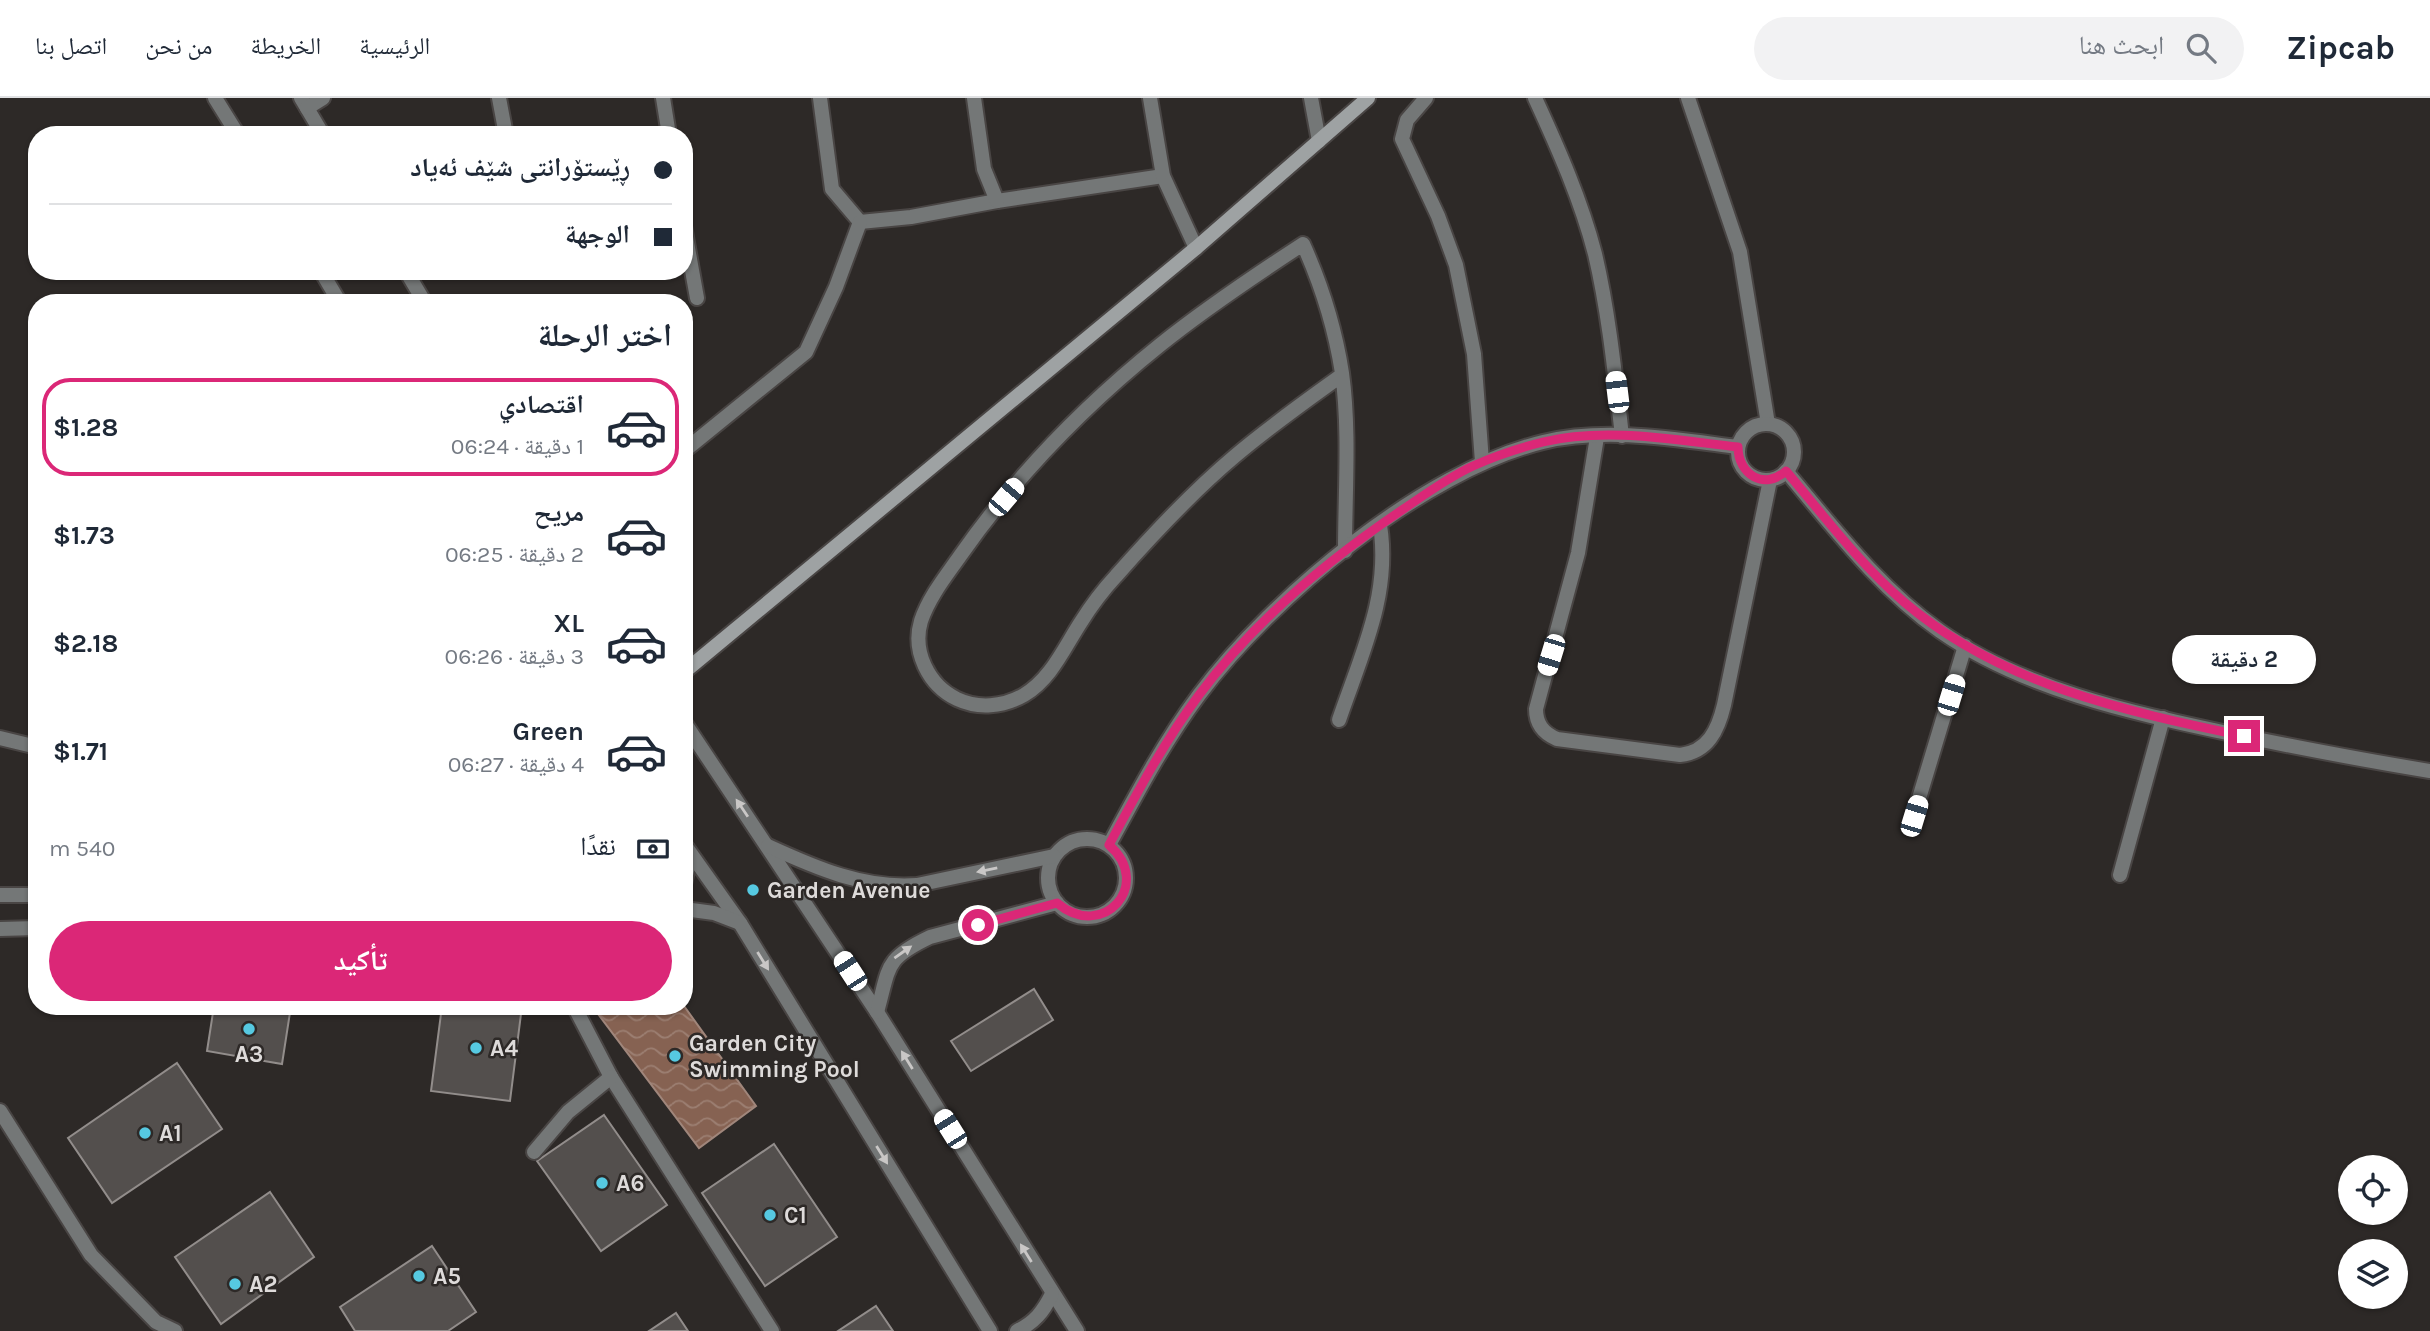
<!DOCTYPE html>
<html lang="ar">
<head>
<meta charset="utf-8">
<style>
  body { margin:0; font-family:Karla,"Noto Naskh Arabic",sans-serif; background:#f2f2f3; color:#1f2937; direction:rtl; height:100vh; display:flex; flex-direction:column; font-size:26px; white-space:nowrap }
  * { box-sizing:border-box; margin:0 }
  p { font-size:23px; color:#747a83 }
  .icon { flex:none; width:38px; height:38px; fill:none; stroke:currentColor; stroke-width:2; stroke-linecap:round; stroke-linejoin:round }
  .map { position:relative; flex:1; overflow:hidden; direction:ltr }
  .details { position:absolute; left:28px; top:196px; width:665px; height:721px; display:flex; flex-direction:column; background:#fff; border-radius:28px; box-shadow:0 2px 5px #0004; direction:rtl }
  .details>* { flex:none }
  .banner { position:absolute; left:28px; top:28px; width:665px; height:154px; border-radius:28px; box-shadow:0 2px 5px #0004; direction:rtl; display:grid; align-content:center; height:154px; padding:0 21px; background:#fff }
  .buttons { position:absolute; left:2338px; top:1057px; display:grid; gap:14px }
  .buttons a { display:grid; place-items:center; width:70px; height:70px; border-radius:50%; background:#fff; box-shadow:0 2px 5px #0004; font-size:35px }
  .end { position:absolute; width:32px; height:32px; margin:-16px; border:9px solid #db2777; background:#fff; box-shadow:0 0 0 4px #fff }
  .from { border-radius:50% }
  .bubble { position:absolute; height:49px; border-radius:24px; background:#fff; box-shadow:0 2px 5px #0004; font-size:23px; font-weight:700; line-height:49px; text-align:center; direction:rtl }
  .car { position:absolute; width:21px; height:42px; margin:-21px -10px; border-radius:9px; box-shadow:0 0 5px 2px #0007; background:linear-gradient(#fff 24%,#345 0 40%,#fff 0 76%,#345 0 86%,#fff 0) }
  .banner b { display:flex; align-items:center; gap:24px; height:66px; font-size:26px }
  .banner b+b { border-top:2px solid #e0e1e3 }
  .banner i { width:18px; height:18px; background:#1f2937 }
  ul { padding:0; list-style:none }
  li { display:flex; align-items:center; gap:21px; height:98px; margin:0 14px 10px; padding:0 7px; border:4px solid transparent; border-radius:28px }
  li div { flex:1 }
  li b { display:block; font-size:26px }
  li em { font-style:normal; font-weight:700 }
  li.selected { border-color:#db2777 }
  li>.icon { width:63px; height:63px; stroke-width:1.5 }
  h2 { padding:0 21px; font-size:32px; line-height:84px }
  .pay { display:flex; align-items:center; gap:18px; height:77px; padding:0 21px; font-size:26px }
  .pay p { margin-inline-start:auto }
  .cta { display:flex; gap:14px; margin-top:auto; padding:14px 21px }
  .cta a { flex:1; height:80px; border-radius:42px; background:#db2777; color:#fff; font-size:28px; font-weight:700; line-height:80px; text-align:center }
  header { display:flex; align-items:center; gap:42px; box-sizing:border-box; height:98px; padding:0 35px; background:#fff; border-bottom:2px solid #e0e1e3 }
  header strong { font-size:33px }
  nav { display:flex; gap:38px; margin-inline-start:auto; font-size:24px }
  .search { width:490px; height:63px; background:#f2f2f3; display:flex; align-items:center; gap:18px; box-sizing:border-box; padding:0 24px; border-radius:38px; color:#747a83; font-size:26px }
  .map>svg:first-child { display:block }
  .water { fill:url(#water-waves); stroke:#a0867b; stroke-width:2 }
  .building { fill:#534f4d; stroke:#928d8b; stroke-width:2 }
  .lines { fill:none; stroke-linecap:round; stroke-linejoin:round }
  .street-casing { stroke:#494544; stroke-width:18 }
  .secondary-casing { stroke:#494544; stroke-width:18 }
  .street { stroke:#747777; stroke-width:14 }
  .secondary { stroke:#9ea2a3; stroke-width:14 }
  .oneway { fill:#c9c7c6 }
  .route { stroke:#db2777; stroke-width:9 }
  .poi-dot { fill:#56c9e1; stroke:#2d2927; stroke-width:2.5 }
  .labels { text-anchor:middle; stroke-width:5; stroke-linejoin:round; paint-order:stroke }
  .poi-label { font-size:23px; font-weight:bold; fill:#dedbda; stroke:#2d2927; text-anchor:start }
</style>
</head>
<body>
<header>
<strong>Zipcab</strong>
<div class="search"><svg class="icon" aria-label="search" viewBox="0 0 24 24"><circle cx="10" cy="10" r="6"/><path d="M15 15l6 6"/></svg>ابحث هنا</div>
<nav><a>الرئيسية</a><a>الخريطة</a><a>من نحن</a><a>اتصل بنا</a></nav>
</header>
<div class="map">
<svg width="2430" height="1233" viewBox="0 0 2430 1233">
  <defs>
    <pattern id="water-waves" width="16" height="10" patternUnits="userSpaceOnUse" patternTransform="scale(1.75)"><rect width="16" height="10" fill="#866252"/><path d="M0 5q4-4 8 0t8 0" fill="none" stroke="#9c7f72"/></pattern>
  </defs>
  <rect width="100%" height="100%" fill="#2d2927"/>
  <!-- water -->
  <polygon class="water" points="592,908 684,908 756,1008 699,1050"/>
  <!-- building -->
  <g class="building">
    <polygon points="1034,891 1053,922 971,973 951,943"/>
    <polygon points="214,908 291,908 282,966 207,953"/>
    <polygon points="442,908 522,908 510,1003 431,993"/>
    <polygon points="177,965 222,1031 112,1105 68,1040"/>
    <polygon points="604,1017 667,1107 601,1153 537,1063"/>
    <polygon points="774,1046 837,1139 765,1188 702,1095"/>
    <polygon points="270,1094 314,1159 221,1226 175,1159"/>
    <polygon points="432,1148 476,1214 448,1233 355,1233 340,1209"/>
    <polygon points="876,1208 893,1233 838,1233"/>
    <polygon points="676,1215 688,1233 649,1233"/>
  </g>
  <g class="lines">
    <defs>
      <g id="street">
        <polyline points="215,0 238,37"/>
        <polyline points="301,0 323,37"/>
        <polyline points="499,0 506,37"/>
        <polyline points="663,0 669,37"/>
        <polyline points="820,0 832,91 860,124 911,119 997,103 1163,78"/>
        <polyline points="974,0 984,71 997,103"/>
        <polyline points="1150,0 1163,78 1196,150"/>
        <polyline points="1311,0 1319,43"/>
        <polyline points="1426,0 1407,22 1402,41 1438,118 1456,167 1474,256 1482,364"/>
        <path d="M1535,0C1558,50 1581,102 1595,156C1609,216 1615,277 1622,338"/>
        <polyline points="1688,0 1740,154 1768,326"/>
        <polyline points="307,10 323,0"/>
        <polyline points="684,128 697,200"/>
        <polyline points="321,173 340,205"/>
        <polyline points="406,173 425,205"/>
        <path d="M1342,277C1306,303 1269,329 1235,358C1192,394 1153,436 1116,478C1103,492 1091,508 1081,524C1064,550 1051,581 1024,597C1003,609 978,611 957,601C928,587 912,553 921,523C929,499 946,478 960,458C1016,378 1084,308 1160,247C1206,210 1254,178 1303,146C1322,188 1335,230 1342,275C1350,333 1345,394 1345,453"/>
        <circle cx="1766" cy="354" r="28"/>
        <path d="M1597,339L1578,455L1536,611C1536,626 1543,635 1557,641L1680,657C1708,654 1718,632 1724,607L1770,382"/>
        <polyline points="684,353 806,254 836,189 860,124"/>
        <path d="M1786,373C1834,430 1879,490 1940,533C2023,591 2129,614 2227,635C2295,649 2362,662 2430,673"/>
        <path d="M1339,622C1361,557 1391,497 1380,427"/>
        <polyline points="684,624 877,914 1077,1233"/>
        <polyline points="0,640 37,649"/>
        <polyline points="1914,717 1965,548"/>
        <circle cx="1087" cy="780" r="39"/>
        <polyline points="684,746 740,825 990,1233"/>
        <path d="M1109,747C1137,695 1164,644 1199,597C1272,499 1423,373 1543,344C1606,329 1674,341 1738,349"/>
        <path d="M768,748C816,770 864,791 917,787L1054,758"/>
        <polyline points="2120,777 2163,620"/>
        <polyline points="684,786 688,768 685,751"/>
        <polyline points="0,797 37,797"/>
        <polyline points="684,811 714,815 740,825"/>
        <polyline points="0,831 37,830"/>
        <polyline points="574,908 611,979 772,1233"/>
        <path d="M877,914C890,868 884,861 930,839L1057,805"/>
        <polyline points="0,1013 91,1157 156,1224 175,1233"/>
        <polyline points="534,1054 568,1014 611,979"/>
        <path d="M1017,1233C1035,1224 1043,1214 1052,1196"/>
      </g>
      <polyline id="secondary" points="684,574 1196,150 1368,0"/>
    </defs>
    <!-- street casing -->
    <use href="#street" class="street-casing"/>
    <!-- secondary casing -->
    <use href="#secondary" class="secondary-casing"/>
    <!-- street -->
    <use href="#street" class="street"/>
    <!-- secondary -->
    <use href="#secondary" class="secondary"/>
  </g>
  <!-- one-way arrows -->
  <defs><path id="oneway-solid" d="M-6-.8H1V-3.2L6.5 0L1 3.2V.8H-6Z" transform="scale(1.75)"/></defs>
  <g class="oneway">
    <use href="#oneway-solid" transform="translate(742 710) rotate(-124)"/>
    <use href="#oneway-solid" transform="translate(987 772) rotate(168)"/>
    <use href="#oneway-solid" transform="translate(903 854) rotate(-35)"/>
    <use href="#oneway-solid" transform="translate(763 863) rotate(58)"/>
    <use href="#oneway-solid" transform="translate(907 962) rotate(-122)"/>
    <use href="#oneway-solid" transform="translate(882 1057) rotate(58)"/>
    <use href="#oneway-solid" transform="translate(1026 1155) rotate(-122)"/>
  </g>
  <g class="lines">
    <!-- route -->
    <path class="route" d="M978,827L1057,805C1103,844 1154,786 1109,747C1137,695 1164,644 1199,597C1254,523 1329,461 1405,410C1427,395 1449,379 1473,368C1495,358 1519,350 1543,344C1606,329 1674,342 1738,349C1738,376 1764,393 1786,373C1824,418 1860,466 1904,504C2000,586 2124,613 2244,638"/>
  </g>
  <!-- markers -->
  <g class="poi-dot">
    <circle cx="753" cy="792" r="7"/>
    <circle cx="249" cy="931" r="7"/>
    <circle cx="476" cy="950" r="7"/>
    <circle cx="675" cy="958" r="7"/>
    <circle cx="145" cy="1035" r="7"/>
    <circle cx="602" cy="1085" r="7"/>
    <circle cx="770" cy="1117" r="7"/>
    <circle cx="419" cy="1178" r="7"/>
    <circle cx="235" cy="1186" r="7"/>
  </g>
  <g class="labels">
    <!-- poi labels -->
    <g class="poi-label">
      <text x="767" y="800">Garden Avenue</text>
      <text x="689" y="953">Garden City<tspan x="689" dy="26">Swimming Pool</tspan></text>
      <text x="490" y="958">A4</text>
      <text x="249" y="964" text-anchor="middle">A3</text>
      <text x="159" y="1043">A1</text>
      <text x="616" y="1093">A6</text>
      <text x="784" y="1125">C1</text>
      <text x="433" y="1186">A5</text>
      <text x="249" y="1194">A2</text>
    </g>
  </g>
</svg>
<div class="buttons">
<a><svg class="icon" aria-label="locate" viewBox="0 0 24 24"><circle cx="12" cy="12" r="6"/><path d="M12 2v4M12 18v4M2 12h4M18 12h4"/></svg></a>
<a><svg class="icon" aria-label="layers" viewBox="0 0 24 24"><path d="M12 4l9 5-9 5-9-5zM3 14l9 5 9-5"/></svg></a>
</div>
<i class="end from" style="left:978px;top:827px"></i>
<i class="end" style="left:2244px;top:638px"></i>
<div class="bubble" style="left:2172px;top:537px;width:144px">2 دقيقة</div>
<i class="car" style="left:1617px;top:294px;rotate:353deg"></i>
<i class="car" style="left:1006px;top:399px;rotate:40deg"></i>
<i class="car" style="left:1551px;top:557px;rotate:197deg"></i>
<i class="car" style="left:1951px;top:597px;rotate:17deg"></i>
<i class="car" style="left:1914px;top:718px;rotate:17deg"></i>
<i class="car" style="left:850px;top:873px;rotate:327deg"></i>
<i class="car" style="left:950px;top:1031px;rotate:328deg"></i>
<div class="banner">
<b><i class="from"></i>ڕێستۆرانتی شێف ئەیاد</b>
<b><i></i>الوجهة</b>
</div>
<section class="details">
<h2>اختر الرحلة</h2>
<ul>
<li class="selected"><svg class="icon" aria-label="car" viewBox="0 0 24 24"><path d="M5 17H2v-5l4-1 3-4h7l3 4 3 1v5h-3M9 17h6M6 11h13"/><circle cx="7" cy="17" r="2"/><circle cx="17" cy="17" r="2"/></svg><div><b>اقتصادي</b><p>1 دقيقة · 06:24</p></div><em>$1.28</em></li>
<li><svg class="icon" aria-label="car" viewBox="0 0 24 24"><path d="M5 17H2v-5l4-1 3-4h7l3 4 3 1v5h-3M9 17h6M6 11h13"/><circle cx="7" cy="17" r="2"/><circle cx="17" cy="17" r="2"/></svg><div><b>مريح</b><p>2 دقيقة · 06:25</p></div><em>$1.73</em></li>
<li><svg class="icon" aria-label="car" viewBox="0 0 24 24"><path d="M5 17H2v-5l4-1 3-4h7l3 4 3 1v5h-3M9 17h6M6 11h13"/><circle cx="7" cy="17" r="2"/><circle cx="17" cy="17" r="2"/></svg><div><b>XL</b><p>3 دقيقة · 06:26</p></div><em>$2.18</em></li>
<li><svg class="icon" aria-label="car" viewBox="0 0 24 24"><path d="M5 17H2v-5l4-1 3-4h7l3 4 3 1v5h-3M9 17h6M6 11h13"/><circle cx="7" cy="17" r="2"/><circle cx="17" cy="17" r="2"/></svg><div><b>Green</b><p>4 دقيقة · 06:27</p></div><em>$1.71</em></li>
</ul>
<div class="pay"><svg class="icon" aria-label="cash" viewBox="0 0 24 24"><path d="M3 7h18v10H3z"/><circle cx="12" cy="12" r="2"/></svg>نقدًا<p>540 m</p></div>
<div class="cta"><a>تأكيد</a></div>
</section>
</div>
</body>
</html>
